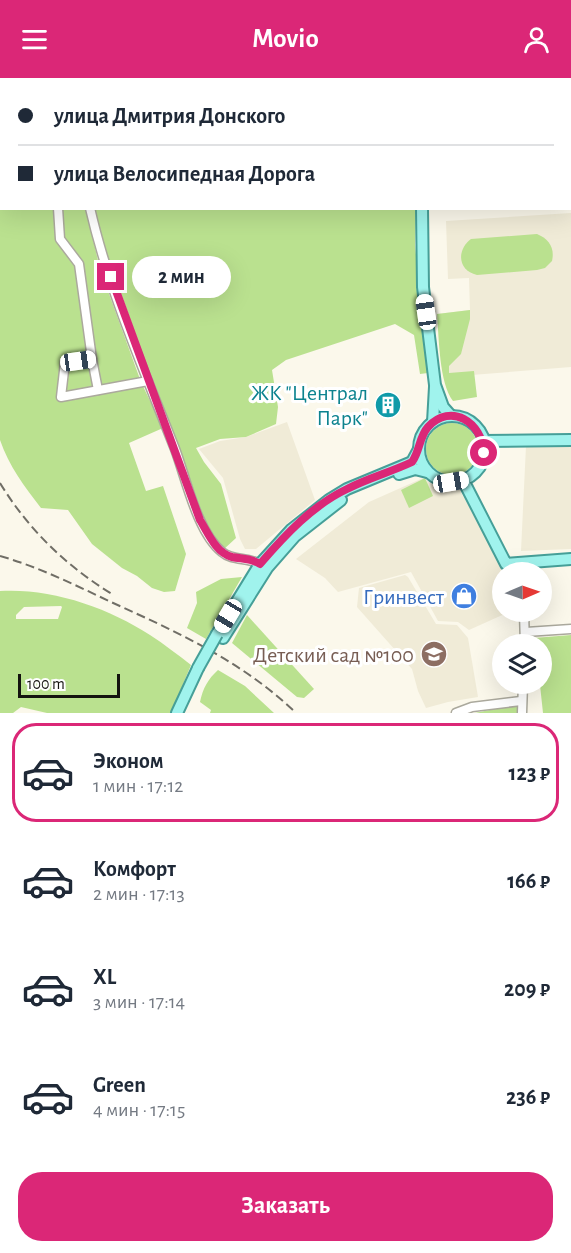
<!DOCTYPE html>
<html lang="ru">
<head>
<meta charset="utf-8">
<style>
  body { margin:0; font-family:"Alegreya Sans",sans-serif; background:#f2f2f3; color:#1f2937; height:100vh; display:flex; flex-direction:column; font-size:22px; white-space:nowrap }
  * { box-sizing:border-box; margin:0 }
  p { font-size:20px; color:#747a83 }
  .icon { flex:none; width:33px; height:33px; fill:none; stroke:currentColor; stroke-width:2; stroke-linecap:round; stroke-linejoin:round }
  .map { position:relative; height:635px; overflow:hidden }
  .side { display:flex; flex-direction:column; background:#fff; flex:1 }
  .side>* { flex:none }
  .hud { position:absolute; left:0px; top:0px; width:572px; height:132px; box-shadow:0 6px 24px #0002; display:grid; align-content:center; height:132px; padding:0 18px; background:#fff }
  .needle { width:39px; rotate:88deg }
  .controls { position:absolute; left:492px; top:484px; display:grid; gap:12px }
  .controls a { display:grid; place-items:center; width:60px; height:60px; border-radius:50%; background:#fff; box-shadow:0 6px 24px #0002; font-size:30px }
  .scale { position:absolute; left:18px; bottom:15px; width:102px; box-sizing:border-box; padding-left:6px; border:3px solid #14130f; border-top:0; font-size:16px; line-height:21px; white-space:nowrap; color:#14130f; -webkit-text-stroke:4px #fff; paint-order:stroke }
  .end { position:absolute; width:27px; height:27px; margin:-14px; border:8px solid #db2777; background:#fff; box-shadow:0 0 0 3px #fff }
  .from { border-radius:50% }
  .bubble { position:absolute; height:42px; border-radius:21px; background:#fff; box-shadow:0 6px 24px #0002; font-size:20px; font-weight:700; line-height:42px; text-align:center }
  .car { position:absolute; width:18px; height:36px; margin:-18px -9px; border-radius:8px; box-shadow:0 0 4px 2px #0007; background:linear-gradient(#fff 24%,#345 0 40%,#fff 0 76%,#345 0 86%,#fff 0) }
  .hud b { display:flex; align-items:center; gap:21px; height:57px; font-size:22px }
  .hud b+b { border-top:2px solid #e0e1e3 }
  .hud i { width:15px; height:15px; background:#1f2937 }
  ul { padding:10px 0 0; list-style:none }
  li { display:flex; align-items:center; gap:18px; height:99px; margin:0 12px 9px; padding:0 6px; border:3px solid transparent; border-radius:24px }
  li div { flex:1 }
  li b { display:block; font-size:22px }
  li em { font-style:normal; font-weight:700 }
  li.current { border-color:#db2777 }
  li>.icon { width:54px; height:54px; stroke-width:1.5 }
  .button { display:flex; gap:12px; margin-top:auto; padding:12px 18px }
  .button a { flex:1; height:69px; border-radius:24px; background:#db2777; color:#fff; font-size:24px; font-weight:700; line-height:69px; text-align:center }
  header { display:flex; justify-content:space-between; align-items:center; height:78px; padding:0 18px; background:#db2777; color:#fff; font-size:27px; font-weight:700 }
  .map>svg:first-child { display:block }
  .built { fill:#f0ebd7 }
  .green { fill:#bae18f; fill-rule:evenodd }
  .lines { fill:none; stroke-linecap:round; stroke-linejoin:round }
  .minor-casing { stroke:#aba99d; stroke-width:11 }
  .major-casing { stroke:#469f98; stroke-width:14 }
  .minor { stroke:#fff; stroke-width:8 }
  .major { stroke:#a0f3ed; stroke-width:10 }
  .rail { stroke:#706e66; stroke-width:2; stroke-dasharray:9 4.5; stroke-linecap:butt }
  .major-bridge-casing { stroke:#469f98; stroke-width:14; stroke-linecap:butt }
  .major-bridge { stroke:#a0f3ed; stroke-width:10 }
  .route { stroke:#db2777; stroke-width:8 }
  .labels { text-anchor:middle; stroke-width:6; stroke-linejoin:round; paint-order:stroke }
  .culture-label { font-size:22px; fill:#0d838f; stroke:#fff; text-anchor:end }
  .shop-label { font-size:22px; fill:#366cbe; stroke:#fff; text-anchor:end }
  .education-label { font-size:22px; fill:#785e54; stroke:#fff; text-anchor:end }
</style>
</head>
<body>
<header><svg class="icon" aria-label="menu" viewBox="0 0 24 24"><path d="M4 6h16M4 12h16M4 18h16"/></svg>Movio<svg class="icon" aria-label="person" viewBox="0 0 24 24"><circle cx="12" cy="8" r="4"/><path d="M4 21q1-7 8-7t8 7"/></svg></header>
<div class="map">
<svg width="571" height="635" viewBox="0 0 571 635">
  <rect width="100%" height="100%" fill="#fbf8eb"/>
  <!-- built -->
  <g class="built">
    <polygon points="571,135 571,289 446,299 437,236 470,232 469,200 448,201 446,143"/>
    <polygon points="287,344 315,422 256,471 245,471 240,461 223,400 199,371 220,363 246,359"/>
    <polygon points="526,368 571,368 571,471 521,473"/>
    <polygon points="423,400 439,411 459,411 497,478 503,495 502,534 509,534 469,552 458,544 438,543 411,494 338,514 325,500 296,481 369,424"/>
    <polygon points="405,497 408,499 436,546 457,547 468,560 478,619 448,624 426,630 418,613 412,591 357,529 359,510"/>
  </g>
  <!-- green -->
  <g class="green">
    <path d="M0,0H76L2,2V130L86,131L100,191L141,304L163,350L129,365L146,413L163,408L186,476L175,513L164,514L152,510L137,498L122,490L92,466L68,432L41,430C24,408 9,388 0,362Z"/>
    <polygon points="147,0 444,0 146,2"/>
    <polygon points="459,0 571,0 571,61 570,2 459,1"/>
    <polygon points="95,131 416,131 415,167 428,295 420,296 414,257 395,246 286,282 272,292 278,329 276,346 246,359 220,361 196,370 204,384 221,406 236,460 223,472 203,441 178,365 156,313 103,165"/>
    <path d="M537,156C549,161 555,170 552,183L545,190L537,192L477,197C458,193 456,172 471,161Z"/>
    <path d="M470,232V241L461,276L449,288V295L474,293L477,319L453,323C439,305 439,259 437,236Z"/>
    <circle cx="452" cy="371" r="26"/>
    <polygon points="425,400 433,418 409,430 401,412"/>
    <polygon points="242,499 206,561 187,550 197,525 196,514 221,501"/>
    <path d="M0,513C51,510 107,529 150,557C164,566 178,577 191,587L171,635H47L21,629L13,635H0ZM24,529L61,528L62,529L58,541H16V537Z"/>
    <polygon points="247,537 314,611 304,620 297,619 232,565"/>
    <polygon points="571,557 571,635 543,635 540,607 542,567 533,567 534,560"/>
    <path d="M218,592L245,608L274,635H210L211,632L200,624C203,610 208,601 218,592Z"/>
    <polygon points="518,626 518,635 475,635"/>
  </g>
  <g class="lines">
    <defs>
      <g id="minor">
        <polyline points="80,2 81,0"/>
        <polyline points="570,65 571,65"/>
        <polyline points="58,130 60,161 79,186 92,281 65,284 61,319 148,303"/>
        <path d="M90,130C109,213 144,292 175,371C186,400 197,454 222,474C232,483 248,479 260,486"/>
        <polyline points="92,281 98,312"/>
        <polyline points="524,534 525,567"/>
        <polyline points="526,554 571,551"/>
        <polyline points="456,635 472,629 521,623"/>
        <polyline points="522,635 523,606"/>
      </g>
      <g id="major">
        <polyline points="449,2 449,0"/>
        <polyline points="422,130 423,209 435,307 443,329 451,338"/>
        <circle cx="452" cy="371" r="33"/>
        <polyline points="433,344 435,309"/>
        <polyline points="483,363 571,362"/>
        <polyline points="399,396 415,391 427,394"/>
        <polyline points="463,402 506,486 571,481"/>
        <polyline points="217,556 260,486 291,452 329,422 347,411 412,384 419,371"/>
        <polyline points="223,560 267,490 295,458 341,422"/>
        <polyline points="177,635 198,590"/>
      </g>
    </defs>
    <!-- minor casing -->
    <use href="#minor" class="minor-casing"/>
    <!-- major casing -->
    <use href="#major" class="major-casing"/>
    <!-- minor -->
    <use href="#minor" class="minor"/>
    <!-- major -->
    <use href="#major" class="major"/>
    <!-- rail -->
    <g class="rail">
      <path d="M0,405C28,451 66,488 112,516"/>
      <path d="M0,478C39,489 75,507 111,524C177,554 242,583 296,635"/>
    </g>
    <defs>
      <polyline id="major-bridge" points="198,590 217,556"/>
    </defs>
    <!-- major-bridge casing -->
    <use href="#major-bridge" class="major-bridge-casing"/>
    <!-- major-bridge -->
    <use href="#major-bridge" class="major-bridge"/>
  </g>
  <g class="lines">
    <!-- route -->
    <path class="route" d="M111,199L200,442C208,455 216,475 232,479C242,481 251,480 260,486C285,457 313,427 347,411C368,400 391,394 412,384C420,373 419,359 428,349C451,324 482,344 484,375"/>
  </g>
  <!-- icons -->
  <defs>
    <symbol id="building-disc" viewBox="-11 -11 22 22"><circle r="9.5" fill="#0f9aa8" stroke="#fff"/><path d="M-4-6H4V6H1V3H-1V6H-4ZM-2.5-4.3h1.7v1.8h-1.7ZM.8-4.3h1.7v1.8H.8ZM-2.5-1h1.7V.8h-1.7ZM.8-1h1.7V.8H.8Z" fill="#fff"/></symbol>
    <symbol id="shop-disc" viewBox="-11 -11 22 22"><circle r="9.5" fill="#3f7fe0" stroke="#fff"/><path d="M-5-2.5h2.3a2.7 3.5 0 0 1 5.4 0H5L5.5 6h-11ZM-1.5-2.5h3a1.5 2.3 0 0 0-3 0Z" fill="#fff"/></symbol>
    <symbol id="school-disc" viewBox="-11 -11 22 22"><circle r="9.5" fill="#8d6e63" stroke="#fff"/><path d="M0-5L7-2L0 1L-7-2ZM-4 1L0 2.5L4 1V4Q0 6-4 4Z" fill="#fff"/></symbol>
  </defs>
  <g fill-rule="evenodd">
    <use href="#building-disc" x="373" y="312" width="30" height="30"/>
    <use href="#shop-disc" x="449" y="503" width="30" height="30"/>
    <use href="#school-disc" x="419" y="561" width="30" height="30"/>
  </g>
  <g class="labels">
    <!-- culture labels -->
    <g class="culture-label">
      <text x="368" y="322">ЖК "Централ<tspan x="368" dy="25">Парк"</tspan></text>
    </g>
    <!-- shop labels -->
    <g class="shop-label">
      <text x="444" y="526">Гринвест</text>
    </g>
    <!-- education labels -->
    <g class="education-label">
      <text x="414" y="584">Детский сад №100</text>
    </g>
  </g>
</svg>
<div class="controls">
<a><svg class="needle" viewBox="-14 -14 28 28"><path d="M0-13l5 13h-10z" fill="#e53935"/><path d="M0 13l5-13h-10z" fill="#747a83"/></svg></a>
<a><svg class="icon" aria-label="layers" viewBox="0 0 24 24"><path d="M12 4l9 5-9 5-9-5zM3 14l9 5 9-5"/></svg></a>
</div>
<div class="scale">100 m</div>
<i class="end from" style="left:484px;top:375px"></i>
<i class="end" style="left:111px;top:199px"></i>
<div class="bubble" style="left:132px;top:178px;width:99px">2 мин</div>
<i class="car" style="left:426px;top:234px;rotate:352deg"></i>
<i class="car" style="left:78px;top:283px;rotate:82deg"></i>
<i class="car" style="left:451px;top:404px;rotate:80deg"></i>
<i class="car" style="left:228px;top:538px;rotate:211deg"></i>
<div class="hud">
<b><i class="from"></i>улица Дмитрия Донского</b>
<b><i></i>улица Велосипедная Дорога</b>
</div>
</div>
<section class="side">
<ul>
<li class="current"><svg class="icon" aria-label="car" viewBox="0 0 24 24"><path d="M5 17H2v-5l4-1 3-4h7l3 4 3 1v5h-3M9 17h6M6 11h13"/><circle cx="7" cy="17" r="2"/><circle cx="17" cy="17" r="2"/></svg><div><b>Эконом</b><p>1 мин · 17:12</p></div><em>123 ₽</em></li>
<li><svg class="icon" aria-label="car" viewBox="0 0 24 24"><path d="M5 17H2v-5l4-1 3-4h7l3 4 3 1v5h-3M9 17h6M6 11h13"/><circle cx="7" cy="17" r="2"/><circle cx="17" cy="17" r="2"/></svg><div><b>Комфорт</b><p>2 мин · 17:13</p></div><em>166 ₽</em></li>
<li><svg class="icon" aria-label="car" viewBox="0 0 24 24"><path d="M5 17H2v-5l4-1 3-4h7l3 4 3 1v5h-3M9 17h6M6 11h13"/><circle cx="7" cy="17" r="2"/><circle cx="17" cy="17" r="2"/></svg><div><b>XL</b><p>3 мин · 17:14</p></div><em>209 ₽</em></li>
<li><svg class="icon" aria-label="car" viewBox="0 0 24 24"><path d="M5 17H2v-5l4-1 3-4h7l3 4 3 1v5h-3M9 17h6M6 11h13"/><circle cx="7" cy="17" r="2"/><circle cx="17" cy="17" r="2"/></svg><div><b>Green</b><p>4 мин · 17:15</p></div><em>236 ₽</em></li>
</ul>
<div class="button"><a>Заказать</a></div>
</section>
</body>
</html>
